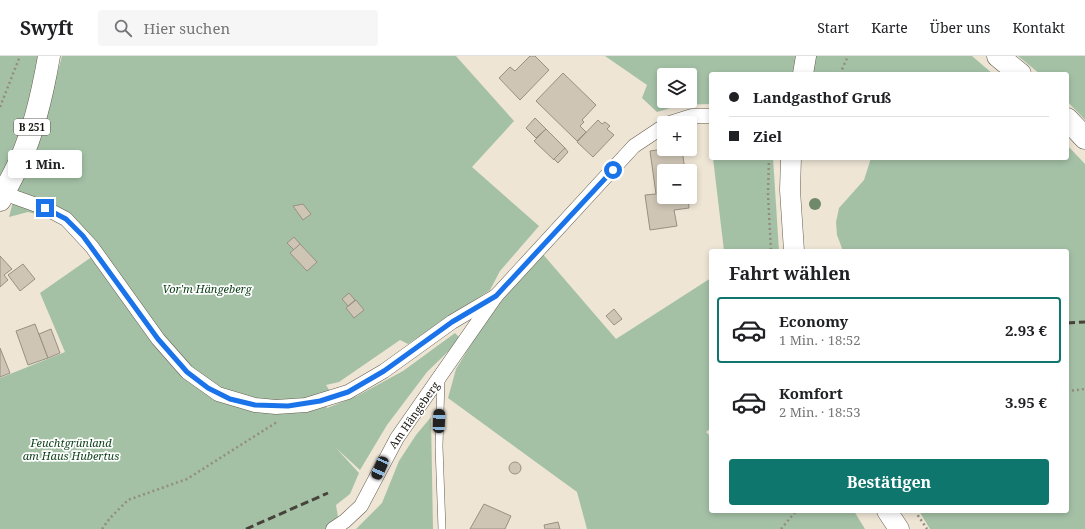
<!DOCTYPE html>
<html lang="de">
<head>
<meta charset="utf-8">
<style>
  body { margin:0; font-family:"Noto Serif",serif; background:#f6f6f6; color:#202124; height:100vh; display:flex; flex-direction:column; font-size:15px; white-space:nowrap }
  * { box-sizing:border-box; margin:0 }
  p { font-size:13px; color:#757577 }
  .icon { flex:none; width:22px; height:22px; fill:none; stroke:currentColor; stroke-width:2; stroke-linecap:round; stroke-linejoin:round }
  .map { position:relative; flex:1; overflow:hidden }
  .drawer { position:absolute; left:709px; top:193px; width:360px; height:264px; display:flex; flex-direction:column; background:#fff; border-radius:4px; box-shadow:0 2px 6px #0003 }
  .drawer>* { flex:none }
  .guide { position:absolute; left:709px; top:16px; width:360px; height:88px; border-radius:4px; box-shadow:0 2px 6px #0003; display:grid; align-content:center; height:88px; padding:0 20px; background:#fff }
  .fabs { position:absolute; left:657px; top:12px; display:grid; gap:8px }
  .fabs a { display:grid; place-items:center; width:40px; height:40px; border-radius:4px; background:#fff; box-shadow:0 2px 6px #0003; font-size:20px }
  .end { position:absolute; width:18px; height:18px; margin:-9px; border:5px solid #1a73e8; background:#fff; box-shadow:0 0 0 2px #fff }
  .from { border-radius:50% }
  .bubble { position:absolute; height:28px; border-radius:4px; background:#fff; box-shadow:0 2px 6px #0003; font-size:13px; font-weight:700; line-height:28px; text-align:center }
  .car { position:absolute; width:12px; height:24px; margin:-12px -6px; border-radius:5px; box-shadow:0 0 3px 1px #0007; background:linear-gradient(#222 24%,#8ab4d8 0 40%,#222 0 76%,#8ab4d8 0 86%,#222 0) }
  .guide b { display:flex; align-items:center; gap:14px; height:38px; font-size:15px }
  .guide b+b { border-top:1px solid #e0e0e0 }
  .guide i { width:10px; height:10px; background:#202124 }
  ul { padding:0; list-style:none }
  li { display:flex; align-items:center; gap:12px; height:66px; margin:0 8px 6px; padding:0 12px; border:2px solid transparent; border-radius:4px }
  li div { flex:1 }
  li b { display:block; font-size:15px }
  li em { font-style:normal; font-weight:700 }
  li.active { border-color:#0f766e }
  li>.icon { width:36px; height:36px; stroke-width:1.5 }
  h2 { padding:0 20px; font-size:18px; line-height:48px }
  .primary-button { display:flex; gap:8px; margin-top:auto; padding:8px 20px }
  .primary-button a { flex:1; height:46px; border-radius:4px; background:#0f766e; color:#fff; font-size:16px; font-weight:700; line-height:46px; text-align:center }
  header { display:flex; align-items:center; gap:24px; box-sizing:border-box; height:56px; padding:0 20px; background:#fff; border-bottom:1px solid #e0e0e0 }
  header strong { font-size:19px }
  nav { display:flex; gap:22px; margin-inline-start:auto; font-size:14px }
  .search { width:280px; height:36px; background:#f6f6f6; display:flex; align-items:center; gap:10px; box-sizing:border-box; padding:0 14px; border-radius:4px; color:#757577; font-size:15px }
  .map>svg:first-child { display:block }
  .green { fill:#a4c1a6; fill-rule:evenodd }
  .building { fill:#cec5b5; stroke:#999081 }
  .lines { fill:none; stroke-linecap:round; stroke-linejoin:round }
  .service-casing { stroke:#655d4f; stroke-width:8 }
  .minor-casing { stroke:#655d4f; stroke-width:15 }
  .secondary-casing { stroke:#655d4f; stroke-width:21 }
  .primary-casing { stroke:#655d4f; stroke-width:23 }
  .path { stroke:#938c80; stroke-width:2.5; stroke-dasharray:2 3; stroke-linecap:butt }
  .service { stroke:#fff; stroke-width:7 }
  .minor { stroke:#fff; stroke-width:14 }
  .secondary { stroke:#fff; stroke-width:20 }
  .primary { stroke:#fff; stroke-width:22 }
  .rail { stroke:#47433b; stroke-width:3; stroke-dasharray:8 4; stroke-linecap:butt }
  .tree { fill:#70896b }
  .route { stroke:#1a73e8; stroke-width:5 }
  .labels { text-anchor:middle; stroke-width:3.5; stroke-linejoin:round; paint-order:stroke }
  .shield { fill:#fff; stroke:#5d5b57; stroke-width:1 }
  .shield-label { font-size:10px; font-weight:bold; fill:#18150f }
  .park-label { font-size:11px; font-style:italic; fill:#083d14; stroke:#fff }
  .street-label { font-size:11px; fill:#18150f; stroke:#fff }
</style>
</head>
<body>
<header>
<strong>Swyft</strong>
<div class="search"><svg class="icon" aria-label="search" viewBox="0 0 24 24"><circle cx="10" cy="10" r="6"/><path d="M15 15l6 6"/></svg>Hier suchen</div>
<nav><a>Start</a><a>Karte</a><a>Über uns</a><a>Kontakt</a></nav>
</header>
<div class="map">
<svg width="1085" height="473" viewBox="0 0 1085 473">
  <rect width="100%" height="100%" fill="#eee5d5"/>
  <!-- green -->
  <g class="green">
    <polygon points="0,0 38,0 30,54 0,123"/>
    <polygon points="62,0 456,0 514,65 472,111 539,170 500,215 490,234 408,288 400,284 339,326 326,329 330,335 320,339 327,352 357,340 403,315 455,277 461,283 427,316 387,369 360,414 336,392 359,417 350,438 336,449 340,473 0,473 0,322 65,296 40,237 93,200 68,172 47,161 28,156 9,161 19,123 44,67"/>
    <path d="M605,0H972L993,18H711V48L680,49L657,56L642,42L647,29ZM664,19H690V45H664Z"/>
    <polygon points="1018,0 1085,0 1085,64 1067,45 1067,18 1040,18"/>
    <polygon points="1067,89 1085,108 1085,473 930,473 919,455 1067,455 1067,195 843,195 837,179 836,166 839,152 864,124 871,102 1067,102"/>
    <polygon points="713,102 773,102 779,195 724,195"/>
    <polygon points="541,196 616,283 711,222 711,372 706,376 711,381 711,455 854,455 865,473 587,473 577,436 448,342 456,313 497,246"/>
    <polygon points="431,361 433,473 356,473 382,447 399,405 416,379"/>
  </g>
  <!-- building -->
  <g class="building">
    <polygon points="530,0 535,0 549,14 520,44 499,22 510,11 515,15"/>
    <polygon points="563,17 596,49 582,64 584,66 580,70 586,76 577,85 536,45"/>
    <polygon points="535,62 546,73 536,82 526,72"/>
    <polygon points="598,64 602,68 605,66 610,70 607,73 614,79 593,101 577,86"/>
    <polygon points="546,73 565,92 554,104 534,85"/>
    <polygon points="565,92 568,96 558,107 554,103"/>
    <polygon points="664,93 682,93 685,115 664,115 664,141 688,141 689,152 674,154 677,170 650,174 645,139 656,138 650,95"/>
    <polygon points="303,148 311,158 303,164 293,150"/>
    <polygon points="294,181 300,188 294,194 287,187"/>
    <polygon points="300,188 317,206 307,215 290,197"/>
    <polygon points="0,200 12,213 4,219 8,224 0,231"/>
    <polygon points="23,208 35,223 20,235 8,219"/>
    <polygon points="349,237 355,244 348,250 342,243"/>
    <polygon points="356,244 364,254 354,262 346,252"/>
    <polygon points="614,253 622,263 614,269 606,260"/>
    <polygon points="35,268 48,302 28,309 16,275"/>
    <polygon points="51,273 60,297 48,302 39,278"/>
    <polygon points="0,292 10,317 0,321"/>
    <circle cx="515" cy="412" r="6"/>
    <polygon points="484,448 511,460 505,473 470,473"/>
    <polygon points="558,466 560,473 545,473 544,469"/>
  </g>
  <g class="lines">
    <defs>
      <polyline id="service" points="441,324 439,390 442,473"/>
      <g id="minor">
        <polyline points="670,67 692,60 711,60"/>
        <polyline points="3,137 45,152 66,163 92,191 158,283 187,316 218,338 255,349 276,351 306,349 348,336 384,315 452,266 496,240"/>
        <polyline points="333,473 345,465 361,450 397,382 496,240 634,90 664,70"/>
      </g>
      <g id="secondary">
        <polyline points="803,18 806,0"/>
        <polyline points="791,102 790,134 794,195"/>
        <polyline points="887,455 899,473"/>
      </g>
      <g id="primary">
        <polyline points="998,0 1020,18"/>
        <polyline points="1067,63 1085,82"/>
        <path d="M0,144C7,131 14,118 20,105C35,72 43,35 49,0"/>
      </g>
    </defs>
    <!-- service casing -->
    <use href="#service" class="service-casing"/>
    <!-- minor casing -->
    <use href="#minor" class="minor-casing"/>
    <!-- secondary casing -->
    <use href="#secondary" class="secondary-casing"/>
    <!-- primary casing -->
    <use href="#primary" class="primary-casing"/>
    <!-- path -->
    <g class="path">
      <polyline points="840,18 848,0"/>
      <polyline points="0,51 20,0"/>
      <polyline points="769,102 768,138 771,195"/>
      <polyline points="1067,335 1085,333"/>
      <polyline points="915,455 927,473"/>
      <polyline points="102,473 110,462 128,444 187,423 277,366"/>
      <polyline points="781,473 796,455"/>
    </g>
    <!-- service -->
    <use href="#service" class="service"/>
    <!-- minor -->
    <use href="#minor" class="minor"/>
    <!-- secondary -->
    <use href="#secondary" class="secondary"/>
    <!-- primary -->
    <use href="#primary" class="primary"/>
    <!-- rail -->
    <g class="rail">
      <polyline points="1067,267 1085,266"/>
      <polyline points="246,473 328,437"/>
    </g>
  </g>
  <!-- trees -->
  <circle class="tree" cx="815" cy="148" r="6"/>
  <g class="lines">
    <!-- route -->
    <polyline class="route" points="45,152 66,163 83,180 158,283 187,316 208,332 230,343 255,349 288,350 320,345 348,336 384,315 452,266 496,240 613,114"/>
  </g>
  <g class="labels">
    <!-- shield labels -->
    <rect class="shield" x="14" y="63" width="36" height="16" rx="3"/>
    <g class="shield-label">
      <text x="32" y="75">B 251</text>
    </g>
    <!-- park labels -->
    <g class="park-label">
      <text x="207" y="237">Vor'm Hängeberg</text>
      <text x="71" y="391">Feuchtgrünland<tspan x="71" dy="13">am Haus Hubertus</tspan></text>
    </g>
    <!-- street labels -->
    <g class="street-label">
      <text transform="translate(414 359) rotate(-55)" y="4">Am Hängeberg</text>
    </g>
  </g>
</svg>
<div class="fabs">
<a><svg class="icon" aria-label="layers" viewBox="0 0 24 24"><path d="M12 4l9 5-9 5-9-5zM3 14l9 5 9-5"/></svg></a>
<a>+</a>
<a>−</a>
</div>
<i class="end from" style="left:613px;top:114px"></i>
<i class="end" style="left:45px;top:152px"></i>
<div class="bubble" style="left:8px;top:94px;width:74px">1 Min.</div>
<i class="car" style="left:439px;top:365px;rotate:2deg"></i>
<i class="car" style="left:380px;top:412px;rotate:204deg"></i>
<div class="guide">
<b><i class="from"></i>Landgasthof Gruß</b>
<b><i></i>Ziel</b>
</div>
<section class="drawer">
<h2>Fahrt wählen</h2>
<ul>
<li class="active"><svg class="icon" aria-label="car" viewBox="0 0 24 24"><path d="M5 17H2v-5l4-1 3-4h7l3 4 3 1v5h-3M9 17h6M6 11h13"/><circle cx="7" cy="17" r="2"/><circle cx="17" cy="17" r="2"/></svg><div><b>Economy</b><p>1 Min. · 18:52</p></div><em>2.93 €</em></li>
<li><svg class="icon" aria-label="car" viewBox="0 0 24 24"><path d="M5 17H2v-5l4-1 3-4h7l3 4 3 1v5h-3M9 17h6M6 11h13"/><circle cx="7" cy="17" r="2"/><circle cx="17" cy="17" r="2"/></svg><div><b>Komfort</b><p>2 Min. · 18:53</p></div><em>3.95 €</em></li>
</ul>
<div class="primary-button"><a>Bestätigen</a></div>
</section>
</div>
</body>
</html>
